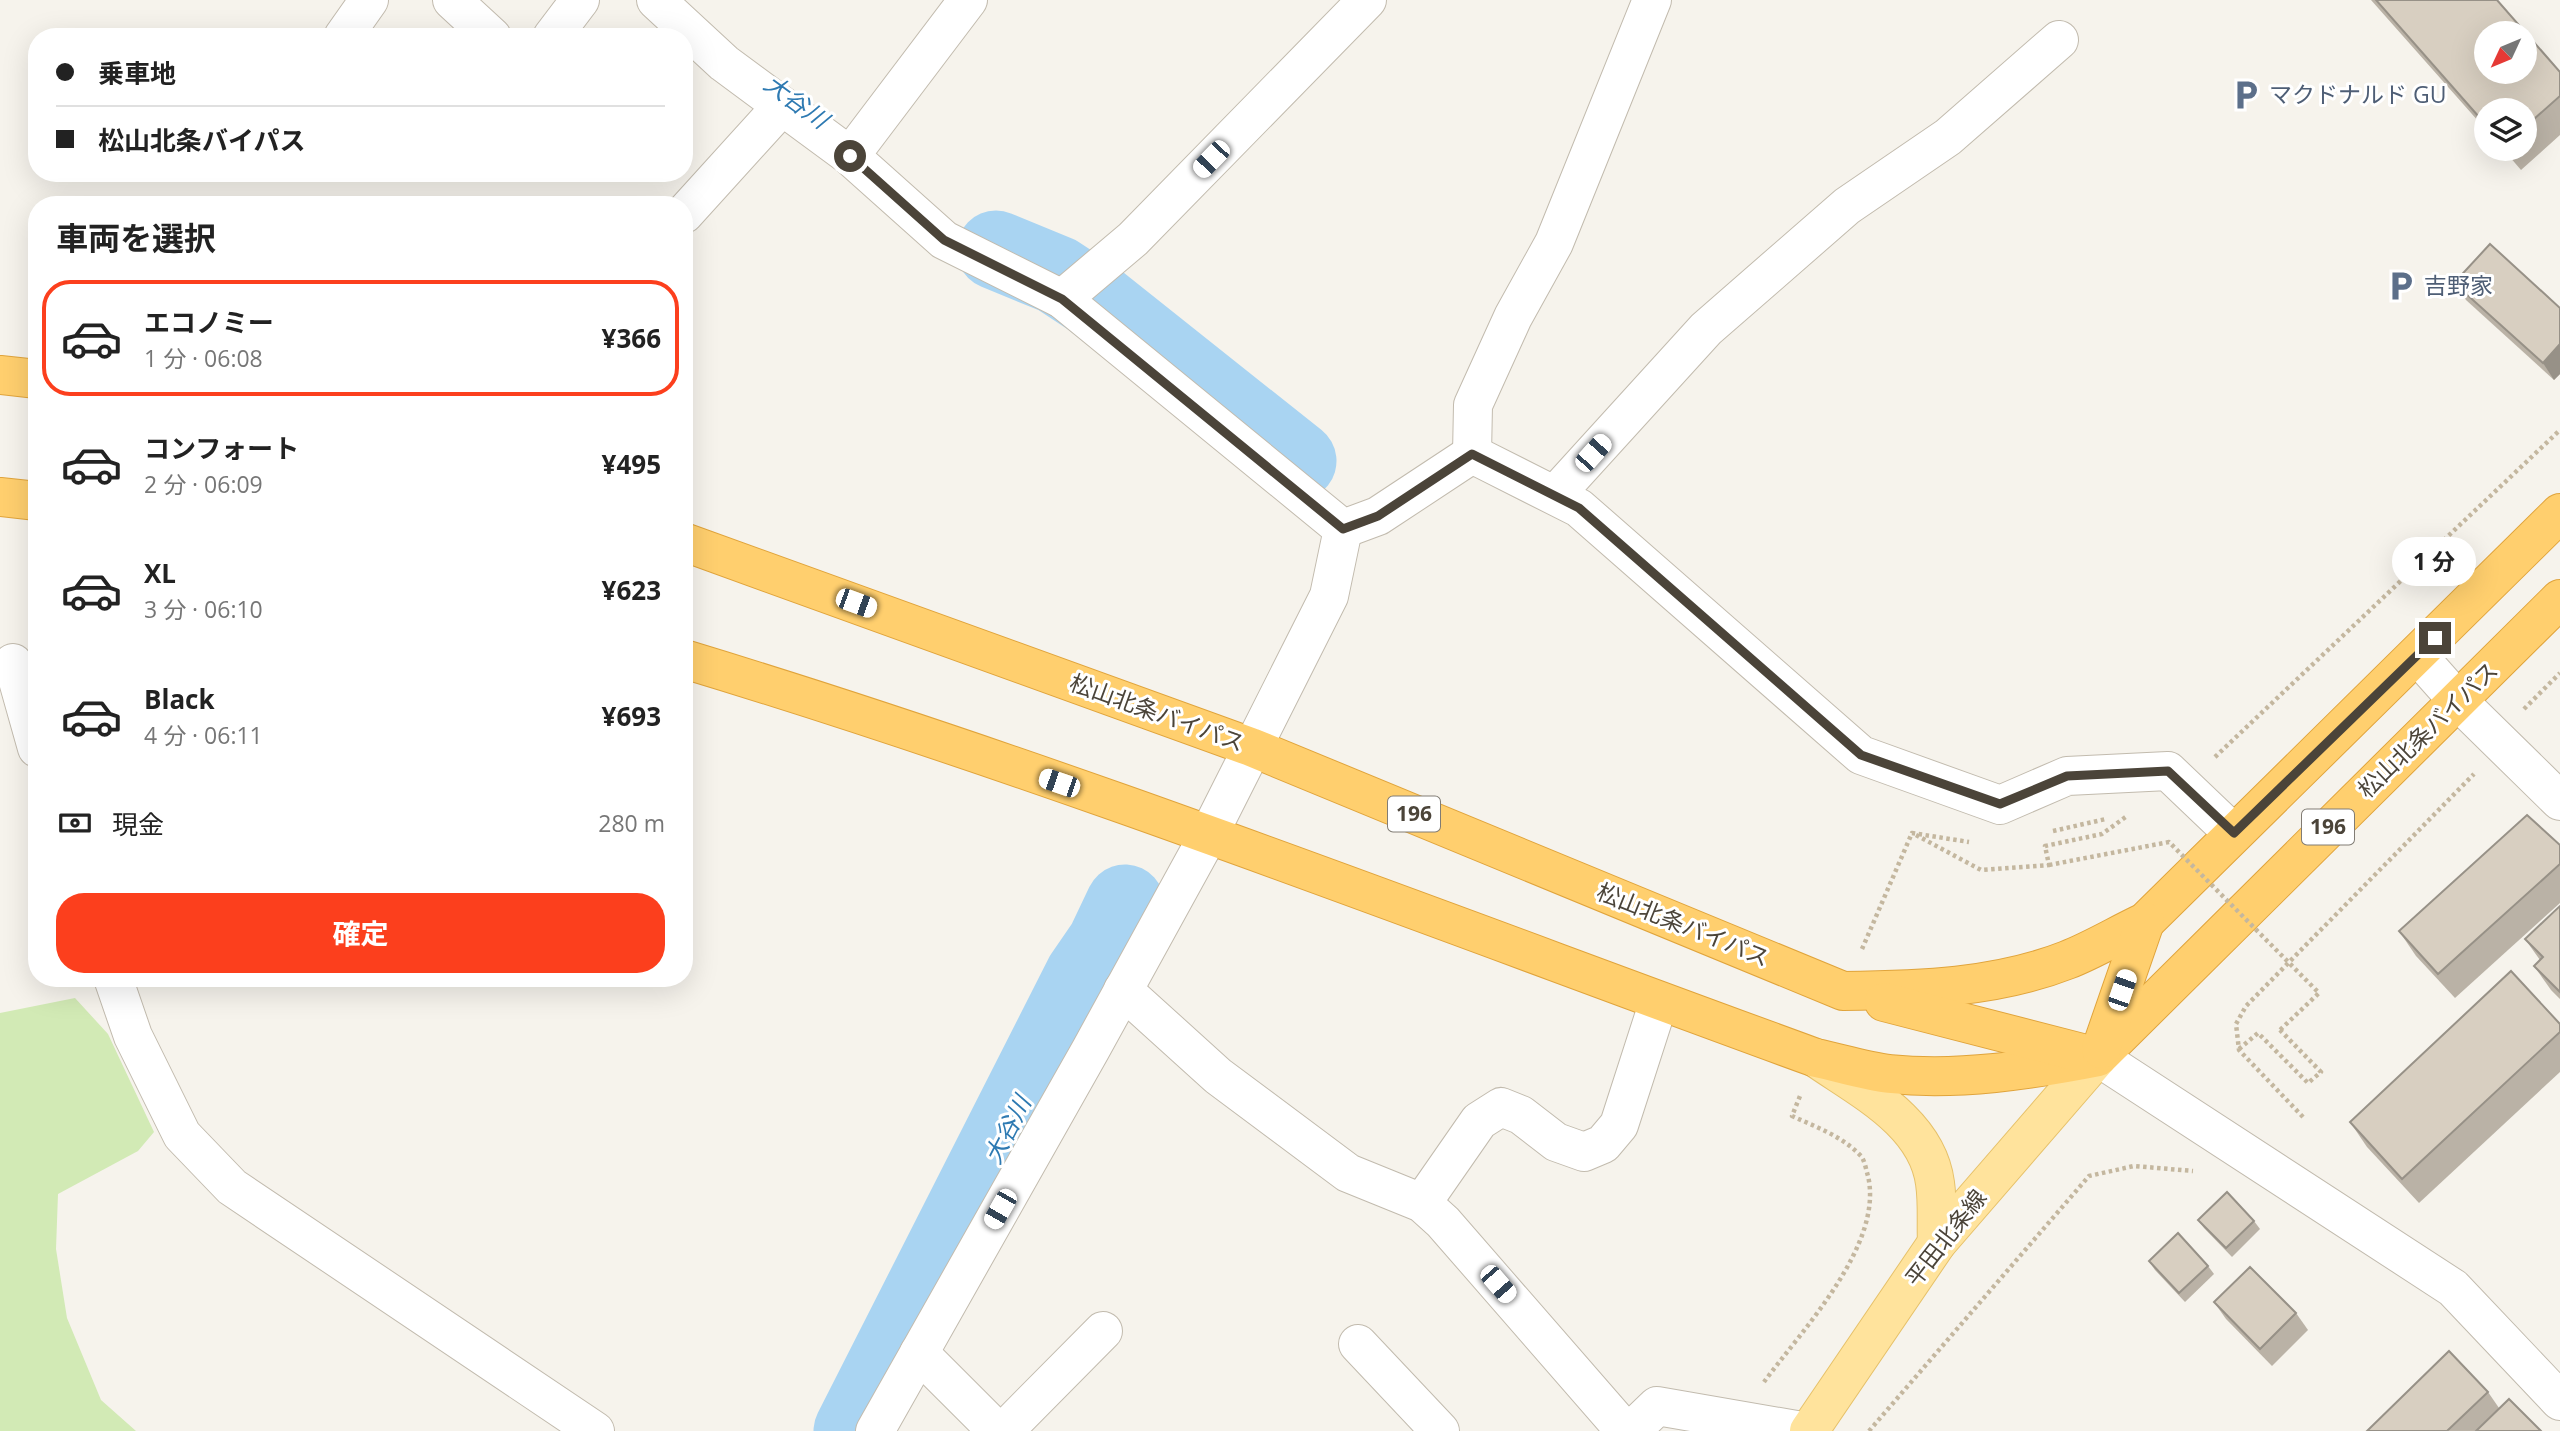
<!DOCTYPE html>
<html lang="ja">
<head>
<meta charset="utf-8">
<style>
  body { margin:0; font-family:"Open Sans","Noto Sans JP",sans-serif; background:#f2f2f2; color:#222; height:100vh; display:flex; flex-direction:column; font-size:26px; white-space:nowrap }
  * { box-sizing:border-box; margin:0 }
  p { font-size:23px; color:#767676 }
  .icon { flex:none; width:38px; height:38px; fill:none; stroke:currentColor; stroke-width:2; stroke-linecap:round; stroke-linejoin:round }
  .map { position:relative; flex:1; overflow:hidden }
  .details { position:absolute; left:28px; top:196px; width:665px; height:791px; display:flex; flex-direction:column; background:#fff; border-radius:28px; box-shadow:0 7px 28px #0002 }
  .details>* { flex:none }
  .hud { position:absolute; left:28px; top:28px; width:665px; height:154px; border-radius:28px; box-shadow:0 7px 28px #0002; display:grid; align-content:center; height:154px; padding:0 28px; background:#fff }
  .needle { width:46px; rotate:226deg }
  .tools { position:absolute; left:2474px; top:21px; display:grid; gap:14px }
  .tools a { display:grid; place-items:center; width:63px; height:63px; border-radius:50%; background:#fff; box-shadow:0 7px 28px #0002; font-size:35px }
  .end { position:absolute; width:32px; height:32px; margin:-16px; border:9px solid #4b4439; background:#fff; box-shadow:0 0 0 4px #fff }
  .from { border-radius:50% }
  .bubble { position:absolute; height:49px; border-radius:24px; background:#fff; box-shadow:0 7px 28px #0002; font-size:23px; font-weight:700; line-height:49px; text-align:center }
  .car { position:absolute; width:21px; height:42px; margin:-21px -10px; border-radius:9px; box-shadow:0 0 5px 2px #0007; background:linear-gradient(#fff 24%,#345 0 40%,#fff 0 76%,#345 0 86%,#fff 0) }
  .hud b { display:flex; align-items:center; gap:24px; height:66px; font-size:26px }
  .hud b+b { border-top:2px solid #e0e0e0 }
  .hud i { width:18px; height:18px; background:#222 }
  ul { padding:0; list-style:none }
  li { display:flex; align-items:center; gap:21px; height:116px; margin:0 14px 10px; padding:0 14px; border:4px solid transparent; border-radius:28px }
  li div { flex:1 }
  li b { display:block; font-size:26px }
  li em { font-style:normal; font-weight:700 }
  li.on { border-color:#fc3f1d }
  li>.icon { width:63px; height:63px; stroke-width:1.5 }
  h2 { padding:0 28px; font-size:32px; line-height:84px }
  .pay { display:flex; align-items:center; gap:18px; height:77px; padding:0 28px; font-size:26px }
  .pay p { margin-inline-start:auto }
  .cta { display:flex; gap:14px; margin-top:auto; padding:14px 28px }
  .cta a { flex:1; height:80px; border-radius:28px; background:#fc3f1d; color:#fff; font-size:28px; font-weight:700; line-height:80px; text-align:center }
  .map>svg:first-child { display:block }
  .green { fill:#d2eab5 }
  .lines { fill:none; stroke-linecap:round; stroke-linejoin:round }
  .river { stroke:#a9d4f2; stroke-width:79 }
  .minor-casing { stroke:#c2bbae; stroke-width:40 }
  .major-casing { stroke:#e6c16a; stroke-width:40 }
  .highway-casing { stroke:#e0a43c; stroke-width:40 }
  .path { stroke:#c4b79f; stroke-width:4.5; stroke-dasharray:3.5 3.5; stroke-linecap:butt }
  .minor { stroke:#fff; stroke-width:38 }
  .major { stroke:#ffe39c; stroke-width:38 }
  .highway { stroke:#ffcf6e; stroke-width:38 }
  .path-bridge { stroke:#c4b79f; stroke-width:4.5; stroke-dasharray:3.5 3.5; stroke-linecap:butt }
  .wall { fill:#bab2a6 }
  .shaded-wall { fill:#979187 }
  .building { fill:#d8cfc1; stroke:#979187; stroke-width:2; fill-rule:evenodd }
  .route { stroke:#4b4439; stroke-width:9 }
  .labels { text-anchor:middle; stroke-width:6; stroke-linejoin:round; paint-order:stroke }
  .shield { fill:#fff; stroke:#817c74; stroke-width:2 }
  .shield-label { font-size:21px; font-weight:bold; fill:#4b4439 }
  .service-label { font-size:23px; fill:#4e5e75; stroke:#fff; text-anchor:start }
  .street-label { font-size:23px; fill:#4b4439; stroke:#fff }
  .water-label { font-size:24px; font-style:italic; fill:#2e7ab2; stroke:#fff }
</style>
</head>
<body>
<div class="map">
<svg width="2560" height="1431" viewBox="0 0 2560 1431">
  <rect width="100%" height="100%" fill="#f6f3ec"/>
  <!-- green -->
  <polygon class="green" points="75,998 108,1034 154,1132 138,1151 58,1194 56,1249 67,1318 101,1400 136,1431 0,1431 0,1013"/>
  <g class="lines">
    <!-- river -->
    <g class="river">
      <polyline points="996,250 1057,275 1092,298 1297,461"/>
      <polyline points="853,1431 1084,976 1106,944 1125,904"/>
    </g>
    <defs>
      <g id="minor">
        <polyline points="452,0 492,37"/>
        <polyline points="656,0 724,63 850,156 944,240 1062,299 1343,529 1378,516 1472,454 1579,508 1861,755 2000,805 2067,776 2168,771 2233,833"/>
        <polyline points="343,37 369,0"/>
        <polyline points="552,37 580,0"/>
        <polyline points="850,156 968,0"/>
        <polyline points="684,214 782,106"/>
        <polyline points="1062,299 1133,239 1367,0"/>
        <polyline points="1472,454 1473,405 1513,317 1554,243 1652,0"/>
        <polyline points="1555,495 1706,329 1847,206 1948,137 2059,40"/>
        <polyline points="2418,656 2458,701 2560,801"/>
        <polyline points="13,663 37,748"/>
        <polyline points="113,978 133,1036 182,1135 232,1187 595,1431"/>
        <polyline points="1123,990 1218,1076 1348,1173 1422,1203 1443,1222 1625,1431"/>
        <polyline points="2098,1057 2453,1288 2560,1401"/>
        <polyline points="1422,1203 1479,1121 1501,1107 1521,1115 1556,1142 1584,1152 1603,1144 1619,1125 1659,1001"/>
        <polyline points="1358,1344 1440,1431"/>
        <polyline points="919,1353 997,1431"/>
        <polyline points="875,1431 1091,1049 1208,836 1329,596 1343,529"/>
        <polyline points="1004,1431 1103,1331"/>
        <polyline points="1631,1431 1657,1406 1802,1431"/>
      </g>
      <g id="major">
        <path d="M1816,1058C1862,1090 1927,1122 1935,1183C1938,1203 1936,1223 1937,1243"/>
        <polyline points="1809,1431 1937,1243 2098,1057"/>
      </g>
      <g id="highway">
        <polyline points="0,375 37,379"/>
        <polyline points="0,497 37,501"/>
        <path d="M684,542L1251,747L1843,991C1919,990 1996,988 2067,960C2093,950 2119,934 2145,922L2560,513"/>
        <path d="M684,659C1067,775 1440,921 1816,1058C1840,1063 1865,1071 1890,1074C1958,1081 2032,1070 2098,1057L2560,599"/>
        <polyline points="1884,1002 2086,1054"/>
        <polyline points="2101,1049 2145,922"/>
      </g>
    </defs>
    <!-- minor casing -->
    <use href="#minor" class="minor-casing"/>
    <!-- major casing -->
    <use href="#major" class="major-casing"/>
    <!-- highway casing -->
    <use href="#highway" class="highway-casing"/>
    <!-- path -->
    <g class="path">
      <polyline points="2524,709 2560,673"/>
      <polyline points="2215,757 2560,430"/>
      <polyline points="2053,831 2106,819"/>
      <polyline points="1916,835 1981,870 2049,865 2045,846 2102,834 2127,816"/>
      <polyline points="1862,949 1912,833 1969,842"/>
      <polyline points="2239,1049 2258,1033 2308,1083 2321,1072 2280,1030"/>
      <polyline points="2303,1117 2239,1050 2236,1024 2246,1006 2474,774"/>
      <path d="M1764,1382C1802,1330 1884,1245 1868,1176C1866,1170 1865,1161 1861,1156C1842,1136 1816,1127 1792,1116L1800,1096"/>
      <polyline points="1869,1431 2089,1176 2134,1166 2193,1171"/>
    </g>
    <!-- minor -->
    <use href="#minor" class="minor"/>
    <!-- major -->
    <use href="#major" class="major"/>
    <!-- highway -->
    <use href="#highway" class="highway"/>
    <!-- path-bridge -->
    <polyline class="path-bridge" points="2049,865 2169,842 2319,993 2280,1030"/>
  </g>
  <!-- wall -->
  <g class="wall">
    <polygon points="2371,0 2497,0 2560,72 2560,135 2521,170 2503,149 2525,149 2525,110 2487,110 2487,131"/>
    <polygon points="2454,283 2560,308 2560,374 2554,380 2466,300"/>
    <polygon points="2560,845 2560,903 2455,998 2416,956 2399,931"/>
    <polygon points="2560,906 2560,999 2551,990 2534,966 2540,960 2525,939"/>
    <polygon points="2560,1024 2560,1072 2419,1203 2367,1147 2350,1122"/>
    <polygon points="2198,1220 2254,1221 2260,1229 2232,1257 2204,1228"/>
    <polygon points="2149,1261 2208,1266 2214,1274 2185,1302 2155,1270"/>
    <polygon points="2214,1302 2296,1313 2308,1330 2272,1366 2226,1319"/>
    <polygon points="2488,1392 2499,1408 2541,1431 2367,1431"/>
  </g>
  <!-- shaded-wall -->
  <polygon class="shaded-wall" points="2560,344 2560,374 2554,380 2543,363"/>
  <!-- building -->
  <g class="building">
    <path d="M2376,0H2497L2560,72V96L2525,127V110H2487V126ZM2487,33H2525V72H2487Z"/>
    <polygon points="2490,244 2560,308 2560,344 2543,363 2454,283"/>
    <polygon points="2527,815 2560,845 2560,864 2438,974 2399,931"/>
    <polygon points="2560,906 2560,992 2534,966 2543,957 2525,939"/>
    <polygon points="2511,971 2560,1024 2560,1032 2402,1179 2350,1122"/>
    <polygon points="2227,1192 2254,1221 2226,1248 2198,1220"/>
    <polygon points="2178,1233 2208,1266 2179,1293 2149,1261"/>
    <polygon points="2250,1267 2296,1313 2260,1349 2214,1302"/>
    <polygon points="2449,1351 2488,1392 2447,1431 2367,1431"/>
    <polygon points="2509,1399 2541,1431 2476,1431"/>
  </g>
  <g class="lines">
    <!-- route -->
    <polyline class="route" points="850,156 944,240 1062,299 1343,529 1378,516 1472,454 1579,508 1861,755 2000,804 2067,776 2168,771 2234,833 2435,638"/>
  </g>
  <!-- icons -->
  <defs>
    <symbol id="parking-bare" viewBox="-9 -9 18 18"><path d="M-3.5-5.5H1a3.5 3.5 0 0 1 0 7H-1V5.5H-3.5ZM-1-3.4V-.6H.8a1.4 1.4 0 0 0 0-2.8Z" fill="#5c6f8a" stroke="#fff" stroke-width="2.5" paint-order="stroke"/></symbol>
  </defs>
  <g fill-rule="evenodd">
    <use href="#parking-bare" x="2224" y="73" width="44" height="44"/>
    <use href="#parking-bare" x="2379" y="264" width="44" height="44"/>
  </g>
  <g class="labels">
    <!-- shield labels -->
    <g class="shield">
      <rect x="1388" y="796.5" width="52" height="35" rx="5"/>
      <rect x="2302" y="809.5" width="52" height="35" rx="5"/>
    </g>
    <g class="shield-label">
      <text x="1414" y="821">196</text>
      <text x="2328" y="834">196</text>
    </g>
    <!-- service labels -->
    <g class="service-label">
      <text x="2269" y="103">マクドナルド GU</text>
      <text x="2424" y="294">吉野家</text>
    </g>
    <!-- street labels -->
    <g class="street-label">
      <text transform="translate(1157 713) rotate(20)" y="8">松山北条バイパス</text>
      <text transform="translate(2428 730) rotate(-44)" y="8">松山北条バイパス</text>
      <text transform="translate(1683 925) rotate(22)" y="8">松山北条バイパス</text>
      <text transform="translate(1946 1238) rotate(-52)" y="8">平田北条線</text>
    </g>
    <!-- water labels -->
    <g class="water-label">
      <text transform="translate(796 102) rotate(36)" y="8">大谷川</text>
      <text transform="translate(1008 1130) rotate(-63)" y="8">大谷川</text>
    </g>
  </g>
</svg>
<div class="tools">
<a><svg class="needle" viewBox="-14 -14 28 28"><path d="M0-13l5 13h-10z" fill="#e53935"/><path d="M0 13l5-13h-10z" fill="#767676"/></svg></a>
<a><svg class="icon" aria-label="layers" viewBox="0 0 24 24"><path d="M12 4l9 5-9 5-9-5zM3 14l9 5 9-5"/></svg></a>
</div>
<i class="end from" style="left:850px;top:156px"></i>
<i class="end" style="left:2435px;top:638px"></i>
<div class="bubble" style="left:2392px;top:537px;width:84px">1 分</div>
<i class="car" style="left:1211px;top:159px;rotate:224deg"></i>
<i class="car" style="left:1593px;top:453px;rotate:42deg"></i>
<i class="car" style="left:856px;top:603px;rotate:110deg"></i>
<i class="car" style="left:1059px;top:783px;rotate:289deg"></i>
<i class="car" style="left:2122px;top:990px;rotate:19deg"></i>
<i class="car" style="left:1000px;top:1209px;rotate:210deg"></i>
<i class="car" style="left:1498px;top:1284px;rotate:139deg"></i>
<div class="hud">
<b><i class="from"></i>乗車地</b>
<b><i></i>松山北条バイパス</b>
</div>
<section class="details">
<h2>車両を選択</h2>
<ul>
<li class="on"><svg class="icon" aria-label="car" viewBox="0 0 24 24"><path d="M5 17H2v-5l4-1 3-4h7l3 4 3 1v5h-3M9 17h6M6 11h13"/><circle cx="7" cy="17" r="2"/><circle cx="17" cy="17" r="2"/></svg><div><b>エコノミー</b><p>1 分 · 06:08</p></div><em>¥366</em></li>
<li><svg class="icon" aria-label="car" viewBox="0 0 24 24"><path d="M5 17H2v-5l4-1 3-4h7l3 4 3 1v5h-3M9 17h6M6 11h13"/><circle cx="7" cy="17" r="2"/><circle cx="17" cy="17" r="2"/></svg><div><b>コンフォート</b><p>2 分 · 06:09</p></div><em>¥495</em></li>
<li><svg class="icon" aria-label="car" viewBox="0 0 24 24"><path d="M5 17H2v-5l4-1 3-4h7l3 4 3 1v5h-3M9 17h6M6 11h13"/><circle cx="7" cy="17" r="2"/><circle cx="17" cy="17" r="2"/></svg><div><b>XL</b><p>3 分 · 06:10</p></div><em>¥623</em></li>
<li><svg class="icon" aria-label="car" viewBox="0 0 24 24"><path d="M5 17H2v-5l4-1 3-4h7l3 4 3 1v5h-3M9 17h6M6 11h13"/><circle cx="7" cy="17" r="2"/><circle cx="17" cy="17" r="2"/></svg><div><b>Black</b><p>4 分 · 06:11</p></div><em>¥693</em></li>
</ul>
<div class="pay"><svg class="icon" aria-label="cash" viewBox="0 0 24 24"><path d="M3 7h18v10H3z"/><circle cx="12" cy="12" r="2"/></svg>現金<p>280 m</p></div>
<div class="cta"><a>確定</a></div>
</section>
</div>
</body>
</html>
